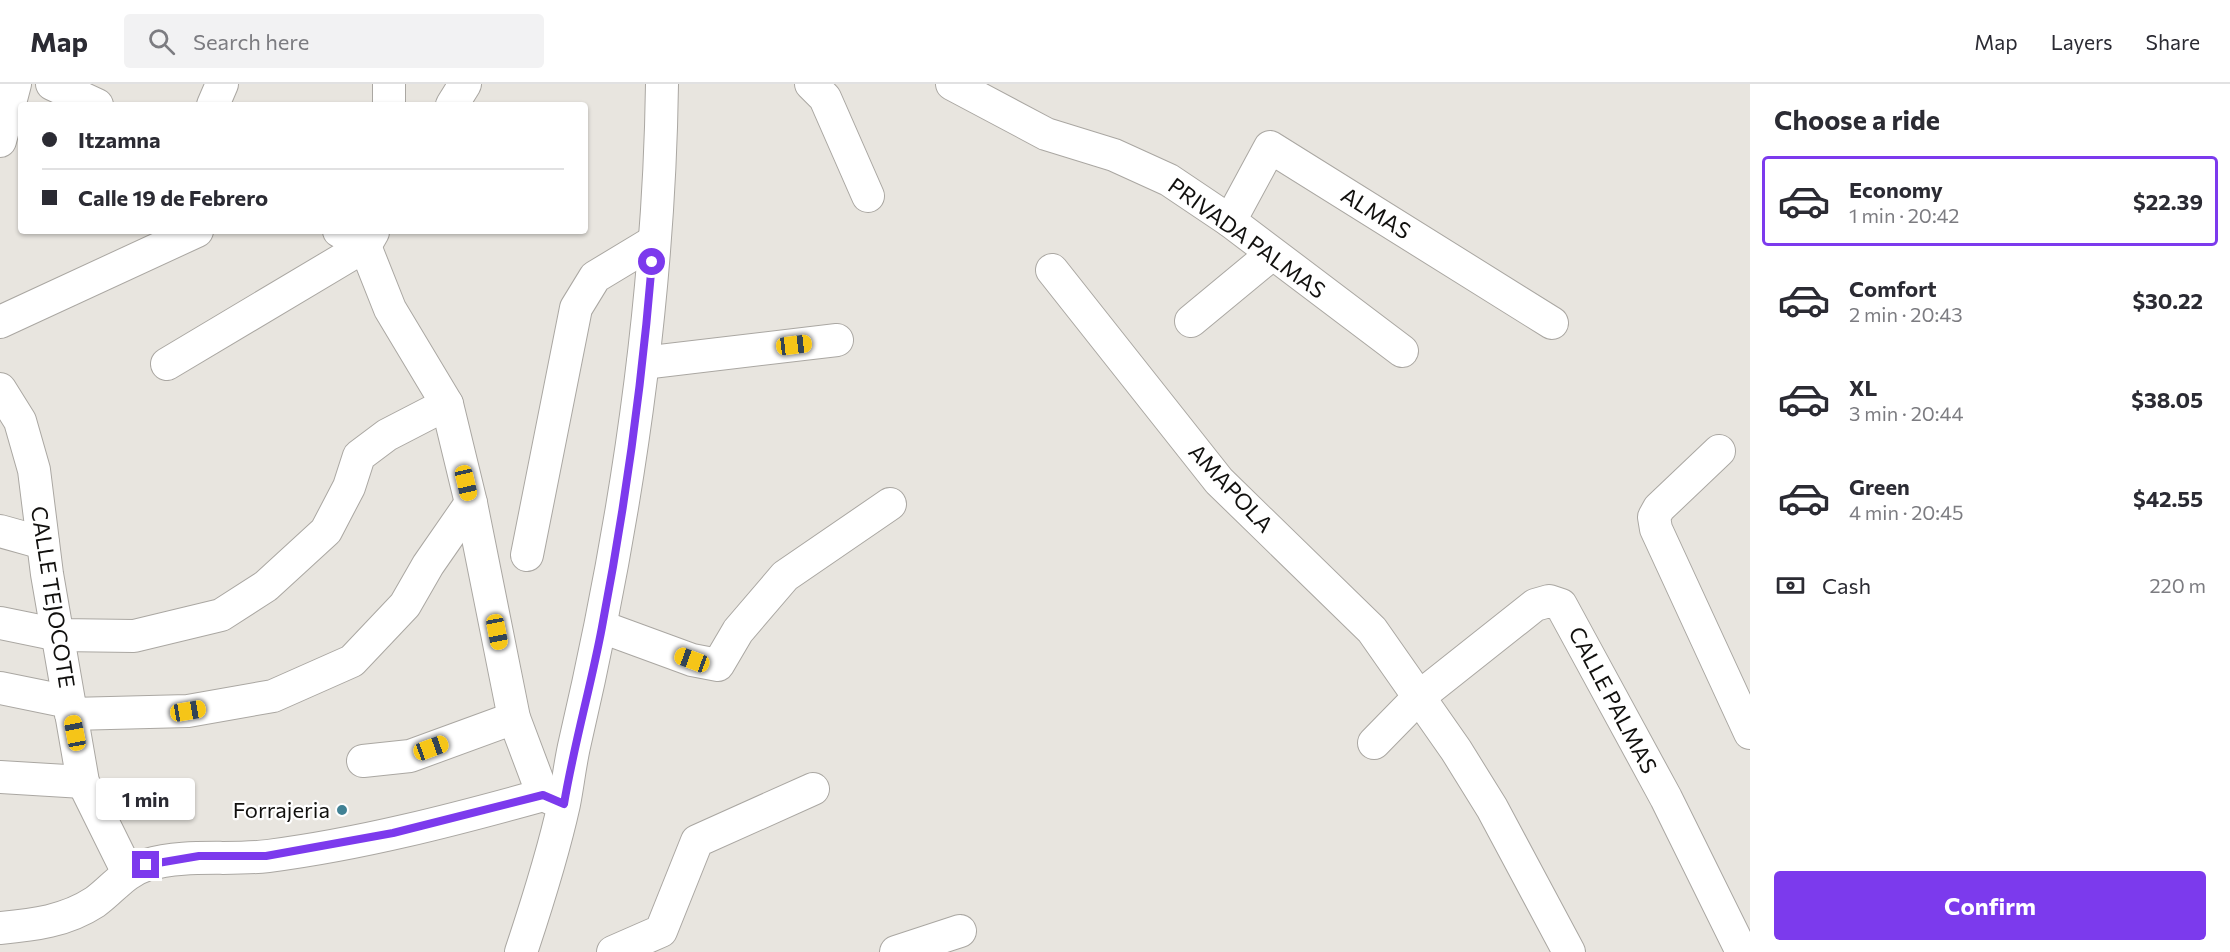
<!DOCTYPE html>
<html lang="en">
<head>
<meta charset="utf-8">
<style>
  body { margin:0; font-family:Commissioner,sans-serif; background:#f2f2f3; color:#2b2b33; height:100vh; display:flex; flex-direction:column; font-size:22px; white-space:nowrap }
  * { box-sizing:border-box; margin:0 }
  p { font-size:20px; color:#7c7c81 }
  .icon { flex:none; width:33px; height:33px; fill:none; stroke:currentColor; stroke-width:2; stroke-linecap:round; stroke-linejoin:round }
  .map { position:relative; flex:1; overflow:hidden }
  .sheet { display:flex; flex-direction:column; background:#fff; width:480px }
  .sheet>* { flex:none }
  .guide { position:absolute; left:18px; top:18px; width:570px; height:132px; border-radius:6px; box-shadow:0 2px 4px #0004; display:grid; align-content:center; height:132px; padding:0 24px; background:#fff }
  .end { position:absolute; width:27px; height:27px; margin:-14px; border:8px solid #7c3aed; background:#fff; box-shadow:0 0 0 3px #fff }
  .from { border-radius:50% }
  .bubble { position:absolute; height:42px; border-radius:6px; background:#fff; box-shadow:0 2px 4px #0004; font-size:20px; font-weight:700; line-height:42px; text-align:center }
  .car { position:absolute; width:18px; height:36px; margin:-18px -9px; border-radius:8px; box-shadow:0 0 4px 2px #0007; background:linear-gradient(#f5c518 24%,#345 0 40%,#f5c518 0 76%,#345 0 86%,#f5c518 0) }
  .guide b { display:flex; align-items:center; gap:21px; height:57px; font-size:22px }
  .guide b+b { border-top:2px solid #e1e1e2 }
  .guide i { width:15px; height:15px; background:#2b2b33 }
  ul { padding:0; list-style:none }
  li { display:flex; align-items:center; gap:18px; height:90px; margin:0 12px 9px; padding:0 12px; border:3px solid transparent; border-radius:6px }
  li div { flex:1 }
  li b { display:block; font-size:22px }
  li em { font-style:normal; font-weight:700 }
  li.selected { border-color:#7c3aed }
  li>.icon { width:54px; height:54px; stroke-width:1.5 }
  h2 { padding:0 24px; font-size:27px; line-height:72px }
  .pay { display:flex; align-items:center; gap:15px; height:66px; padding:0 24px; font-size:22px }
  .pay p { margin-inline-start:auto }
  .button { display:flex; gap:12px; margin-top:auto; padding:12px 24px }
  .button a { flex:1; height:69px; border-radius:6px; background:#7c3aed; color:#fff; font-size:24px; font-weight:700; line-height:69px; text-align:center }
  header { display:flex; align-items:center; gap:36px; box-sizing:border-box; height:84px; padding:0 30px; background:#fff; border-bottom:2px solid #e1e1e2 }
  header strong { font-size:28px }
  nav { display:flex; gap:33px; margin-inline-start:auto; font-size:21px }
  .search { width:420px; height:54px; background:#f2f2f3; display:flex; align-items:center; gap:15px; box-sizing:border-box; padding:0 21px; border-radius:6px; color:#7c7c81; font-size:22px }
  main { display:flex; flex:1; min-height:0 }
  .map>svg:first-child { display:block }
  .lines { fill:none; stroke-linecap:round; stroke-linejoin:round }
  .street-casing { stroke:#aaa7a2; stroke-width:34 }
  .street { stroke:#fff; stroke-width:32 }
  .route { stroke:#7c3aed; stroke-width:8 }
  .poi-dot { fill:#408194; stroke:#fff; stroke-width:2 }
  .labels { text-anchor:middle; stroke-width:4.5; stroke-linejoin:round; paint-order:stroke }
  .street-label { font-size:22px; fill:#11100e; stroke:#fff }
  .poi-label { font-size:22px; fill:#11100e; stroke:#fff; text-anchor:end }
</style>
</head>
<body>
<header>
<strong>Map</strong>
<div class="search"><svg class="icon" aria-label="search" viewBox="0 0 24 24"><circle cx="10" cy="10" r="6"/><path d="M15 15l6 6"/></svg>Search here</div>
<nav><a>Map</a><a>Layers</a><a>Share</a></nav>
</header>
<main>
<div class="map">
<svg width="1750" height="868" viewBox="0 0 1750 868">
  <rect width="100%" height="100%" fill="#e8e5df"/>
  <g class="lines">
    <defs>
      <g id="street">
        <polyline points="52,0 97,21"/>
        <polyline points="389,0 389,21"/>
        <polyline points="811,0 825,14 868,112"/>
        <polyline points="952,0 1046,50 1114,71 1169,96 1230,137 1402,267"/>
        <polyline points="213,21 222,0"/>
        <polyline points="452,21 465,0"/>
        <polyline points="0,57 15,0"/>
        <polyline points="1230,137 1270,63 1552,239"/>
        <polyline points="339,147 365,162 390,225 447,320 471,419 514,634 543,711"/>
        <polyline points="1052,186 1219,397 1372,546 1456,666 1492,724 1569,868"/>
        <polyline points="1191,237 1272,170"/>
        <polyline points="0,238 197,147"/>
        <polyline points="643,279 837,256"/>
        <polyline points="167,280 365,162 373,148"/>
        <polyline points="0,305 20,337 34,386 47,490 83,698 128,789"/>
        <polyline points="1719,367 1659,424 1654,433 1656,445 1750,649"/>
        <polyline points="0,447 43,459"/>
        <polyline points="527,471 576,224 595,193 653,158"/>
        <polyline points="0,539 59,551 134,552 221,531 266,502 326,447 349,403 359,372 387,351 447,320"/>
        <polyline points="602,543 692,576 718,581 738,547 785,492 890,420"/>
        <polyline points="0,604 69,618"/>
        <polyline points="71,630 188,627 273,612 352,577 405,521 428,481 471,419"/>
        <polyline points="1374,659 1419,613 1535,521 1549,517 1561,521 1666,714 1742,868"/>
        <polyline points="363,677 410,672 514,634"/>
        <polyline points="0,693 83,698"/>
        <path d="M0,844C34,841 66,837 95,818C113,805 124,788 146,781C187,769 227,777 268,772C361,760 453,736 543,711L561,719"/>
        <path d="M521,868C537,820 553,770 564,720C568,700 570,679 575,658C625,443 659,221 662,0"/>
        <polyline points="613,868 661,847 697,757 813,705"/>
        <polyline points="896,868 960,847"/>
      </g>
    </defs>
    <!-- street casing -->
    <use href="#street" class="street-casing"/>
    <!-- street -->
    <use href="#street" class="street"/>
  </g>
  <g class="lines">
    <!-- route -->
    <path class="route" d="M146,781L199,772H266L393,749L543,711L564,720C574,660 591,602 602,543C625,423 642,300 652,178"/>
  </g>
  <!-- markers -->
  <circle class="poi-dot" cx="342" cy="726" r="6"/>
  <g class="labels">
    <!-- street labels -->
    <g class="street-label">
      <text transform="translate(1376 129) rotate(32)" y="8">ALMAS</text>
      <text transform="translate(1247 154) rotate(36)" y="8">PRIVADA PALMAS</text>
      <text transform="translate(1231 404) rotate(47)" y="8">AMAPOLA</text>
      <text transform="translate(53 513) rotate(81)" y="8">CALLE TEJOCOTE</text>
      <text transform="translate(1613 616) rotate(62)" y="8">CALLE PALMAS</text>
    </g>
    <!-- poi labels -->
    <g class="poi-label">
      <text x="330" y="734">Forrajeria</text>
    </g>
  </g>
</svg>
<i class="end from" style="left:652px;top:178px"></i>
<i class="end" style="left:146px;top:781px"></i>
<div class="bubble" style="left:96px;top:694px;width:99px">1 min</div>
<i class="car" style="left:794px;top:261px;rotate:83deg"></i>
<i class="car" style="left:466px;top:399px;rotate:167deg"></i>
<i class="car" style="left:497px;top:548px;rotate:169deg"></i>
<i class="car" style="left:692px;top:576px;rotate:290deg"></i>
<i class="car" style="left:188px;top:627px;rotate:80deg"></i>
<i class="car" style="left:75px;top:649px;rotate:349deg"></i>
<i class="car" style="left:431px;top:664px;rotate:70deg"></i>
<div class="guide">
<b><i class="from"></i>Itzamna</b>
<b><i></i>Calle 19 de Febrero</b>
</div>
</div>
<section class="sheet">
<h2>Choose a ride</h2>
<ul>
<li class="selected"><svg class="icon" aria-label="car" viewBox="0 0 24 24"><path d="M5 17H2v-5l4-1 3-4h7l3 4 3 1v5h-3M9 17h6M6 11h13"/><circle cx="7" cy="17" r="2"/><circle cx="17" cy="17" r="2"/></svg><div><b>Economy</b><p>1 min · 20:42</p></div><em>$22.39</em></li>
<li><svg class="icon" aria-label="car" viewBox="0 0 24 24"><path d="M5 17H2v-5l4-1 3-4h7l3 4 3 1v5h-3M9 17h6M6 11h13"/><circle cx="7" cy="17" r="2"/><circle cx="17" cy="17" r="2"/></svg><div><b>Comfort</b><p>2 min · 20:43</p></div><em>$30.22</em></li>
<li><svg class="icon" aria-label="car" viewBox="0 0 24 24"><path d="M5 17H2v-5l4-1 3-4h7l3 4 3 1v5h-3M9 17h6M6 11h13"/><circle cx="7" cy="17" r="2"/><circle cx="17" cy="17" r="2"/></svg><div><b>XL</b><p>3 min · 20:44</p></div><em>$38.05</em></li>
<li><svg class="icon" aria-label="car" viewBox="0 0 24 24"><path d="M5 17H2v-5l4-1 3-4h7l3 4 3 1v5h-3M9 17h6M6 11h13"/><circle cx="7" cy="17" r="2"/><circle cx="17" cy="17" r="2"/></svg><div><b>Green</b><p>4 min · 20:45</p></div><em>$42.55</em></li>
</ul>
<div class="pay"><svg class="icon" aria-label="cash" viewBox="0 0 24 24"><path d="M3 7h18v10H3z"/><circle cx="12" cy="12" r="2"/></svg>Cash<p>220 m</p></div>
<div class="button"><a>Confirm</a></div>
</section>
</main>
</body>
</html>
